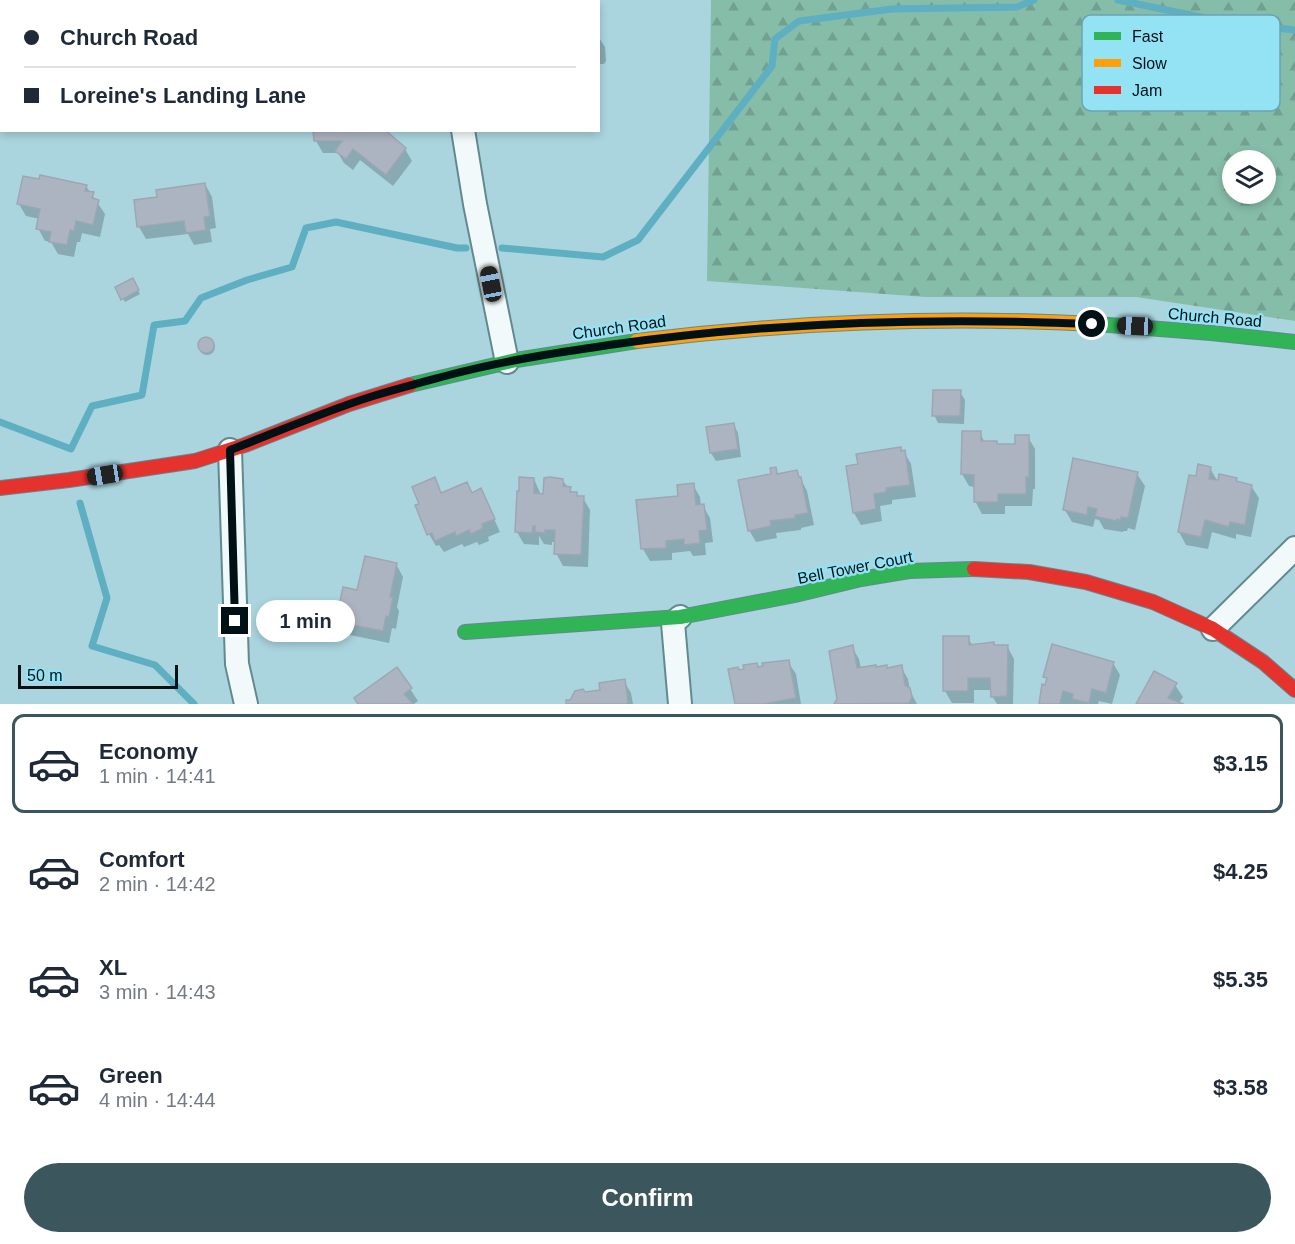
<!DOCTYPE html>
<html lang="en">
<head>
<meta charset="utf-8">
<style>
  body { margin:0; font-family:Arial,sans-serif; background:#f2f2f3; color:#1f2937; height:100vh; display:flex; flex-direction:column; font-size:22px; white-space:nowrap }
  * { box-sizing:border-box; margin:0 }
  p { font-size:20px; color:#747a83 }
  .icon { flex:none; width:33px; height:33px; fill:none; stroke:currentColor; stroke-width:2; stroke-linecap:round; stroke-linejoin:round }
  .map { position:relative; height:704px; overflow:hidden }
  .panel { display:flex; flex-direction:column; background:#fff; flex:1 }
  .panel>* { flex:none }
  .guide { position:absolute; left:0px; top:0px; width:600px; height:132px; box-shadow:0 3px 9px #0003; display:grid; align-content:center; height:132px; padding:0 24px; background:#fff }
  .controls { position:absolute; left:1222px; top:150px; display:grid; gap:12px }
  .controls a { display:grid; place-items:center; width:54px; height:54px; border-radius:50%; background:#fff; box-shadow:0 3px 9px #0003; font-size:30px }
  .scale { position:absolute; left:18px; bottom:15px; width:160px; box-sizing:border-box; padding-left:6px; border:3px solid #001116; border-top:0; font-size:16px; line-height:21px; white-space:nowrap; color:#001116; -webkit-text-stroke:4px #94e3f5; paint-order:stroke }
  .end { position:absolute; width:27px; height:27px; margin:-14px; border:8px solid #001116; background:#fff; box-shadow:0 0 0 3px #fff }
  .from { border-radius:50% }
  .bubble { position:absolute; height:42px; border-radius:21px; background:#fff; box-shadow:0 3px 9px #0003; font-size:20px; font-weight:700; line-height:42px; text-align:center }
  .car { position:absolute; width:18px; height:36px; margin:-18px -9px; border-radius:8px; box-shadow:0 0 4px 2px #0007; background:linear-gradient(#222 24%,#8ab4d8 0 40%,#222 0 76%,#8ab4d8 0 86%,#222 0) }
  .guide b { display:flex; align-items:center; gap:21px; height:57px; font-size:22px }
  .guide b+b { border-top:2px solid #e0e1e3 }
  .guide i { width:15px; height:15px; background:#1f2937 }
  ul { padding:10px 0 0; list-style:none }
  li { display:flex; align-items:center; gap:18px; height:99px; margin:0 12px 9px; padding:0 12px; border:3px solid transparent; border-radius:12px }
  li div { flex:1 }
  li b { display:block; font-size:22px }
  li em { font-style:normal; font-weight:700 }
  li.on { border-color:#3b565c }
  li>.icon { width:54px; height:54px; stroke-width:1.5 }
  .action { display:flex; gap:12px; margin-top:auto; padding:12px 24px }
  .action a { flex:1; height:69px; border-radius:36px; background:#3b565c; color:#fff; font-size:24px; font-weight:700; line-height:69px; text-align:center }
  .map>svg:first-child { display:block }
  .forest { fill:url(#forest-firs); fill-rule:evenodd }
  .shadow { fill:#0003 }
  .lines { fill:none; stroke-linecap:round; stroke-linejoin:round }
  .stream { stroke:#5eafc1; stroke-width:7 }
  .building { fill:#acb4c1; stroke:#9da7b4; stroke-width:1.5 }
  .street-casing { stroke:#628990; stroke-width:26 }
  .fast-casing { stroke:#628990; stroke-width:16 }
  .slow-casing { stroke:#628990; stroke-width:16 }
  .jam-casing { stroke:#628990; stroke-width:16 }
  .street { stroke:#f2f9fa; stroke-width:22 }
  .fast { stroke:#30b455; stroke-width:14 }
  .slow { stroke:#ff9f0a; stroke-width:14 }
  .jam { stroke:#e5322d; stroke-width:14 }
  .route { stroke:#001116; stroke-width:8 }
  .labels { text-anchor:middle; stroke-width:4.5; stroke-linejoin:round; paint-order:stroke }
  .street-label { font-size:16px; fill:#001116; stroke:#94e3f5 }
  .key { fill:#94e3f5; stroke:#68a4b2; stroke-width:1.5 }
  .key-label { font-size:16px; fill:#001116 }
</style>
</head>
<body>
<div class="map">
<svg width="1295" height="704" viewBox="0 0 1295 704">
  <defs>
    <pattern id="forest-firs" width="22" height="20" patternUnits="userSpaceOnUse" patternTransform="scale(1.5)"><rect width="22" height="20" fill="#86bda9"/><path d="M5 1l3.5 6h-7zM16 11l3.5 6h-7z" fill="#72a191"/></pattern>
  </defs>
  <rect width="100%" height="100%" fill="#aad5df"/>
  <!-- forest -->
  <path class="forest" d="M711,0H1295V321L1136,297H925L707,281ZM1233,160H1266V194H1233Z"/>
  <!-- shadow -->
  <g class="shadow">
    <rect x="79" y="0" width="59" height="2"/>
    <polygon points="271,0 328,0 272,2"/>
    <polygon points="598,36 605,47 606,61 604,64 598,64"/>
    <polygon points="315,130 405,149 412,161 393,186 360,160 353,170 344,163 338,153 323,153 316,141"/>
    <polygon points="205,184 212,197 216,228 210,229 212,242 194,245 188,234 146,239 139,227 135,202 158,198"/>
    <polygon points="86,186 105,214 100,237 82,233 80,242 77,242 74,257 58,254 51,242 45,241 38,228 40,219 26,216 19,204"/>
    <polygon points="132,280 140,294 125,302 117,288"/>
    <circle cx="207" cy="347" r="8"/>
    <polygon points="960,392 965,400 964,424 938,423 934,415"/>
    <polygon points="734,425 738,433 741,457 716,461 711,453"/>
    <polygon points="980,433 985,443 997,445 1016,446 1028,437 1035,449 1035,489 1033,489 1032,506 1005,506 1005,514 982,514 975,501 975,487 969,486 962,474"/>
    <polygon points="901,452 904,452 911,464 916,497 892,500 892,504 880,506 882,521 861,525 854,513"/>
    <polygon points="1210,468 1219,484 1236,479 1238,483 1251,486 1259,498 1251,537 1236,534 1236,539 1212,532 1208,549 1186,545 1179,532 1197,478"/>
    <polygon points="775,469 779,475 797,472 807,491 814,525 801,528 801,530 776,533 777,538 756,542 749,530"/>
    <polygon points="1137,474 1145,486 1135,530 1128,528 1127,531 1123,531 1123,532 1104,529 1099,520 1095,519 1093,527 1072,522 1065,510"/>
    <polygon points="434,479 442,494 472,494 481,490 500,532 488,537 489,541 479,545 477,542 464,547 462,544 444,552 439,545 436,546 429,534 421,504"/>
    <polygon points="534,479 541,495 545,495 562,480 573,493 576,494 579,498 583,498 590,510 588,567 563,566 556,553 556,542 552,542 552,545 544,544 539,536 539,545 524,544 517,532"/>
    <polygon points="693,485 700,497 701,506 703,506 710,518 713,542 705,543 706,555 693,556 690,551 672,553 672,560 650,561 643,549 679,497"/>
    <polygon points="396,564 403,577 397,607 399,611 396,629 392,628 389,643 350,635 343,622 345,614 340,606"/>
    <polygon points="968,638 973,646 1007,646 1014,659 1013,704 997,704 992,696 992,690 974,690 974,703 952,703 945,691"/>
    <polygon points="852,647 859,659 861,669 888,669 901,667 908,679 910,691 917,704 836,704"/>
    <polygon points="788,662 796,674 801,704 736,704 730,670 739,672"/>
    <polygon points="1113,663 1120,675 1112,704 1099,701 1098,704 1040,704 1048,681 1045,677"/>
    <polygon points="397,669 418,701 414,704 359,704 356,698"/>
    <polygon points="1155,673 1175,685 1183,697 1179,703 1181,704 1138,704"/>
    <polygon points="624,681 631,693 633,704 568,704 568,702 584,694 602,691"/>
  </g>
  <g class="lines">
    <!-- stream -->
    <g class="stream">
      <polyline points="1118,0 1225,22 1295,30"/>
      <polyline points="502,248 603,257 638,240 772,66 775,39 799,21 892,9 1017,7 1034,0"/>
      <polyline points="0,422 71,449 92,406 142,395 154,325 185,321 201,298 247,280 292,267 306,228 336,222 457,248 466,248"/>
      <polyline points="80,503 107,598 92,646 155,665 194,704"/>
    </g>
  </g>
  <!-- building -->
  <g class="building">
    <polygon points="77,0 118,0 113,2"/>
    <polygon points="313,130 385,130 406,148 386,175 353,149 346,159 335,151 342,141 314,141"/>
    <polygon points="40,175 87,185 85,191 94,192 92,198 99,200 93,225 76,221 74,231 70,230 67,245 49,242 51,232 36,229 40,209 17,204 23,176 39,179"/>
    <polygon points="205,183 210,216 204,217 206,230 186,233 184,221 137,227 134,200 157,197 156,190"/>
    <polygon points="133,278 139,290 121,300 115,287"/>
    <circle cx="206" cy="345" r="8"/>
    <polygon points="933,390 961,390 960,416 932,416"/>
    <polygon points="734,423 738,449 710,453 706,427"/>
    <polygon points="962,431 981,431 981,441 997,441 997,444 1015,444 1015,435 1029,435 1029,477 1026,477 1026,494 998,494 998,502 974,502 974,475 961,474"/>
    <polygon points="901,447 901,451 905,450 910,485 886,488 886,492 874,494 876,509 853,513 846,466 858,464 856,454"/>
    <polygon points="1073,458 1138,472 1128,518 1121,517 1121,520 1117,519 1116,521 1095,516 1097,509 1088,507 1087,515 1063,510"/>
    <polygon points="1198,464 1211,467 1209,479 1218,480 1219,474 1237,478 1236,481 1252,485 1245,525 1230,522 1229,527 1205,520 1201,537 1178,532 1189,475 1196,476"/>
    <polygon points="776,467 777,474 797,470 799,477 801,477 808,513 795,515 795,518 770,521 771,526 748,531 738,480 771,474 770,468"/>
    <polygon points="435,477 441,493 467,482 472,493 481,488 495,519 482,524 483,528 471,534 469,530 456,536 455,532 435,541 432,533 427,535 415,505 419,504 412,487"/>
    <polygon points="519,477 534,478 534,493 543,494 544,478 550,477 563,479 563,486 571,487 570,492 577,492 577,496 584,496 581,555 554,554 555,530 545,530 545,533 535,532 535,526 533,526 532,533 515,532 517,491 519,491"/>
    <polygon points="694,483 696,505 704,504 707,530 699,531 700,543 684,545 684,539 666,541 666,548 641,549 636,500 678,496 677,485"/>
    <polygon points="365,556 397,563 390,597 393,597 389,617 386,616 383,631 342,623 345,607 339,606 343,587 357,590"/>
    <polygon points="943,636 969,636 969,645 994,642 994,645 1008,645 1007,696 991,697 990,678 968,678 968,691 943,691"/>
    <polygon points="1052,644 1114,662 1106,693 1092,689 1089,703 1072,699 1073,694 1063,691 1060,703 1062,704 1039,704 1042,684 1045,685 1047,678 1043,677"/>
    <polygon points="853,645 857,668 876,665 876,667 887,665 887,668 902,665 905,685 910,688 912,697 909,703 834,704 837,699 829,651"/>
    <polygon points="789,660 796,698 763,704 735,704 728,669 738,667 739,670 744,669 743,665 757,663 758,667 763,666 762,663"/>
    <polygon points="397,667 412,688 404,694 413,704 358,704 354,698"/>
    <polygon points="1154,671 1177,683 1168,698 1184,704 1136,704"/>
    <polygon points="625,679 628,702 626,704 566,704 566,700 570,700 575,691 583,689 585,692 600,690 599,683"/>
  </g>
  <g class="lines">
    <defs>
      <g id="street">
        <polyline points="445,0 445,2"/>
        <polyline points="0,35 2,36"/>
        <polyline points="463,130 475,204 507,362"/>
        <polyline points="230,450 237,664 246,704"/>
        <polyline points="680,617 673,623 680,704"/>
        <polyline points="1213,629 1295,548"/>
      </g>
      <g id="fast">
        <polyline points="1096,324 1211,333 1295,342"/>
        <polyline points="410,385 516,360 637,341"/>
        <polyline points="465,632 680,617 795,595 861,579 909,571 974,569"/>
      </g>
      <path id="slow" d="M637,341C790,322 942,316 1096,324"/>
      <g id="jam">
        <polyline points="0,488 69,480 195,461 245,445 349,404 410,385"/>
        <polyline points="974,569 1029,572 1086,582 1153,602 1213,629 1263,662 1295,690"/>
      </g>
    </defs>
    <!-- street casing -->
    <use href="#street" class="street-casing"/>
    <!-- fast casing -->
    <use href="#fast" class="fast-casing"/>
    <!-- slow casing -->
    <use href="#slow" class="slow-casing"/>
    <!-- jam casing -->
    <use href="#jam" class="jam-casing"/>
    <!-- street -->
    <use href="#street" class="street"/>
    <!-- fast -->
    <use href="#fast" class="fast"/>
    <!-- slow -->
    <use href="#slow" class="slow"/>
    <!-- jam -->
    <use href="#jam" class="jam"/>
  </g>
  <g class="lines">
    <!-- route -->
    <path class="route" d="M235,621L230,450C277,432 323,412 370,397C396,389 423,382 449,375C502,361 555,353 609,345C770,322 930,317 1092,324"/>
  </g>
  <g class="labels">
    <!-- street labels -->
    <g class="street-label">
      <text transform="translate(1215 317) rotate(5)" y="6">Church Road</text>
      <text transform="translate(619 327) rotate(-8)" y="6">Church Road</text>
      <text transform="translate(855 567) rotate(-11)" y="6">Bell Tower Court</text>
    </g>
  </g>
  <!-- legend -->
  <rect x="1082" y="15" width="198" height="96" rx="9" class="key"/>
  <rect x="1094" y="32" width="27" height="8" fill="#30b455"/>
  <rect x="1094" y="59" width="27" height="8" fill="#ff9f0a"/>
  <rect x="1094" y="86" width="27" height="8" fill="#e5322d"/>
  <g class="key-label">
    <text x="1132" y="42">Fast</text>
    <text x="1132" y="69">Slow</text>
    <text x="1132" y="96">Jam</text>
  </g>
</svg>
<div class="controls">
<a><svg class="icon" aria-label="layers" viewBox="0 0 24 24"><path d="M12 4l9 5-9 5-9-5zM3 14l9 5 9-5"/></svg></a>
</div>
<div class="scale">50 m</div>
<i class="end from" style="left:1092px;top:324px"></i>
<i class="end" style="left:235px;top:621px"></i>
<div class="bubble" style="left:256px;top:600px;width:99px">1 min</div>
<i class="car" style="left:491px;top:284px;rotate:349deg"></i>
<i class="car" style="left:1135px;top:326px;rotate:272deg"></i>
<i class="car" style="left:105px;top:475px;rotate:261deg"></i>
<div class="guide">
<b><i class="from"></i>Church Road</b>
<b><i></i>Loreine's Landing Lane</b>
</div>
</div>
<section class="panel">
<ul>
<li class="on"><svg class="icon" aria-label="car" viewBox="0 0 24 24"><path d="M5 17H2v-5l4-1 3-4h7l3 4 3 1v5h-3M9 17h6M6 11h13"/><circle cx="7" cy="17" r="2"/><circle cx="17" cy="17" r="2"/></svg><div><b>Economy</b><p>1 min · 14:41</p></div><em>$3.15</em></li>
<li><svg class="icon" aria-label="car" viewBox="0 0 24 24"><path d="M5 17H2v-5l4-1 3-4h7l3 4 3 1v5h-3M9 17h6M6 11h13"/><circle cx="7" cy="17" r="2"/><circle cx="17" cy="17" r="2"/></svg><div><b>Comfort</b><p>2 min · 14:42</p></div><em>$4.25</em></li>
<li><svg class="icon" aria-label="car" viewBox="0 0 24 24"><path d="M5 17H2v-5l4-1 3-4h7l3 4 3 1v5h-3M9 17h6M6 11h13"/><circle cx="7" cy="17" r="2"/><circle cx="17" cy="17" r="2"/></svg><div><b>XL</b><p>3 min · 14:43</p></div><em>$5.35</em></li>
<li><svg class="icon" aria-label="car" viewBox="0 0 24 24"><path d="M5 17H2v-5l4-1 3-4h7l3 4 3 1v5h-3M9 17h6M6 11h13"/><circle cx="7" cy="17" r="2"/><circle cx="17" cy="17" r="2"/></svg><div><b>Green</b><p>4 min · 14:44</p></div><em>$3.58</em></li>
</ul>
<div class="action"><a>Confirm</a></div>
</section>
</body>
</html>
